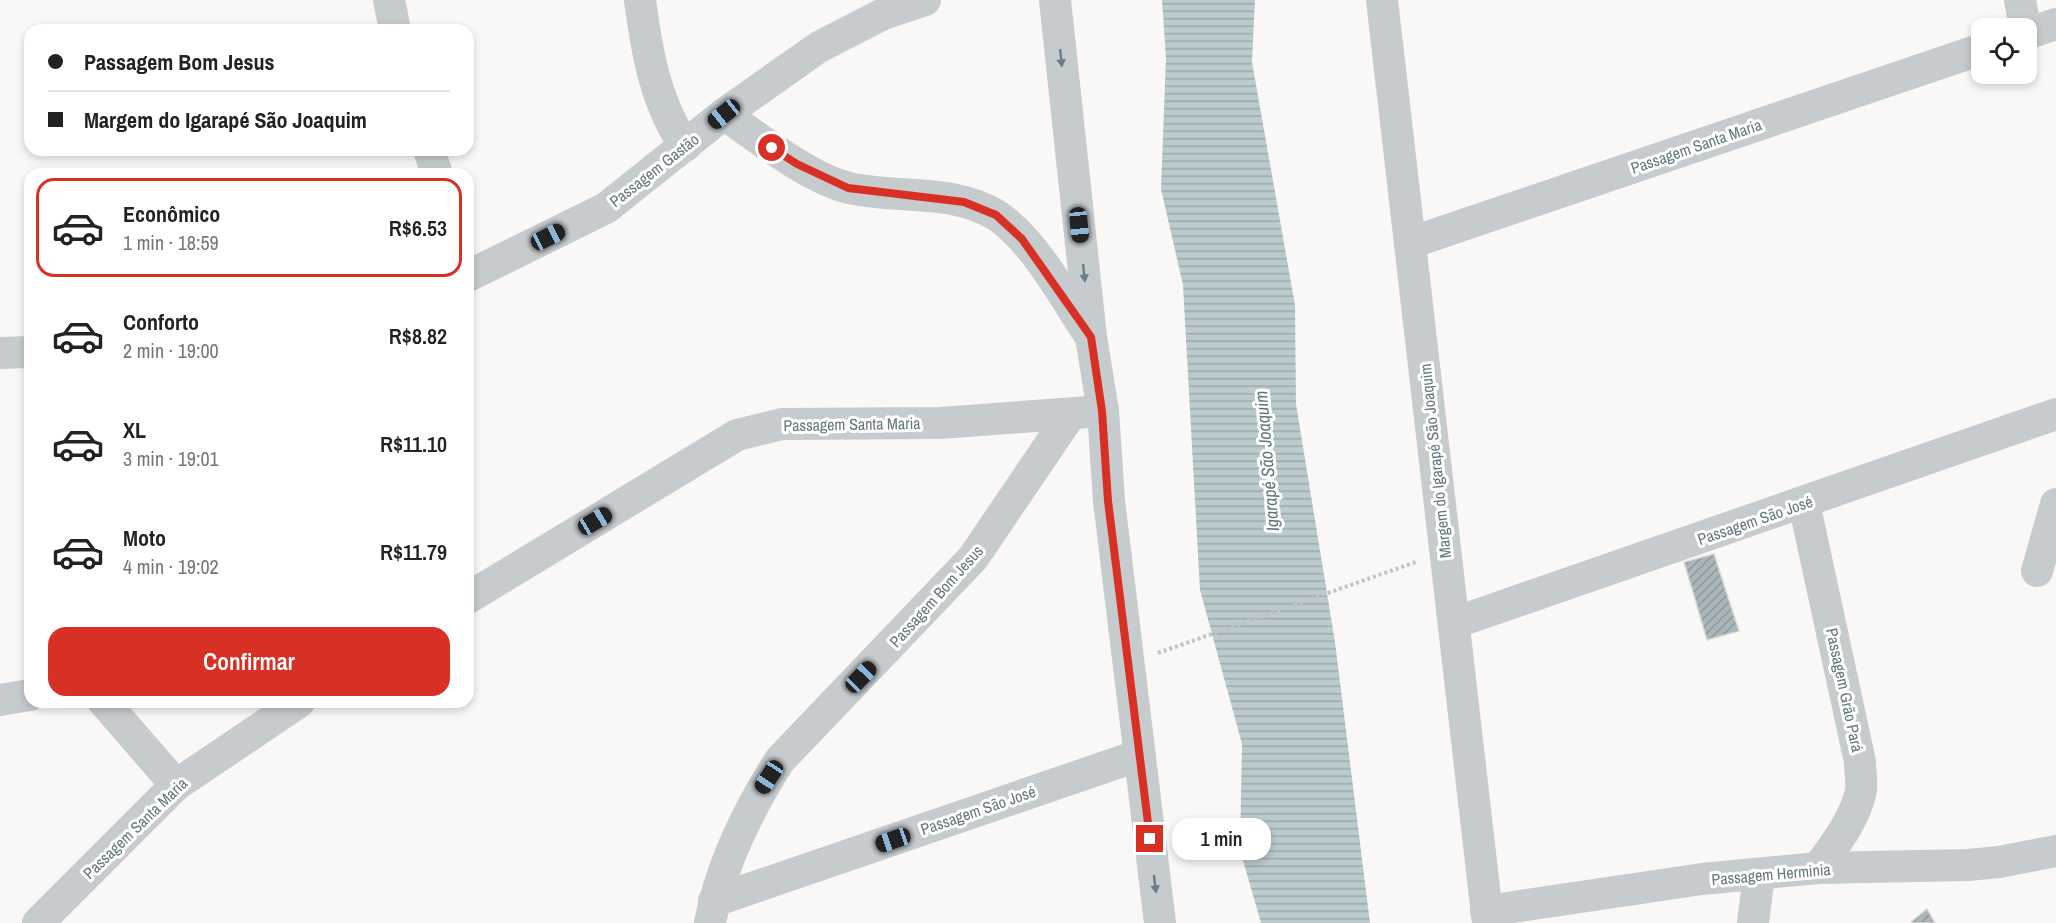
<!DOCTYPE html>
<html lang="pt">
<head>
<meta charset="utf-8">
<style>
  body { margin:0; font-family:"Archivo Narrow",sans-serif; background:#f2f2f2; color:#222; height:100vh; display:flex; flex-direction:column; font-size:22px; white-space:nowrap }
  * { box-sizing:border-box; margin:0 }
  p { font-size:20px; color:#767676 }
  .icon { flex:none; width:33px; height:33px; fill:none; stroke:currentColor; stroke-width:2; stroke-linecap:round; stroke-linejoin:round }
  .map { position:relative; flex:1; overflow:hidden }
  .panel { position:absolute; left:24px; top:168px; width:450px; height:540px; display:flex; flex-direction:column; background:#fff; border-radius:18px; box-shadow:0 3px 9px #0003 }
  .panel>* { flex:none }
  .top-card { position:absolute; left:24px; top:24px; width:450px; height:132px; border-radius:18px; box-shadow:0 3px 9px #0003; display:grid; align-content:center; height:132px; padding:0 24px; background:#fff }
  .fabs { position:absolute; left:1971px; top:18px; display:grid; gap:12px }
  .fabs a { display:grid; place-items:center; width:66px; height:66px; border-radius:12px; background:#fff; box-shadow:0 3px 9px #0003; font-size:30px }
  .end { position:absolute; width:27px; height:27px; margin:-14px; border:8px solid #d93025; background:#fff; box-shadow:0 0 0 3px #fff }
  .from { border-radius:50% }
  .bubble { position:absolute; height:42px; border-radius:18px; background:#fff; box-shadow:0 3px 9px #0003; font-size:20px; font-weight:600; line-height:42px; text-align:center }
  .car { position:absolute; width:18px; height:36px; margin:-18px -9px; border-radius:8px; box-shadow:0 0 4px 2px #0007; background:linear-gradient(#222 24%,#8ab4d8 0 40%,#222 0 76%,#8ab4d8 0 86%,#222 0) }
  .top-card b { display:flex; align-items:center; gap:21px; height:57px; font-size:22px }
  .top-card b+b { border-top:2px solid #e0e0e0 }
  .top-card i { width:15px; height:15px; background:#222 }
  ul { padding:10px 0 0; list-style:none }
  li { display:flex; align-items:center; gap:18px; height:99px; margin:0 12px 9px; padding:0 12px; border:3px solid transparent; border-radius:18px }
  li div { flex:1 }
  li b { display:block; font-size:22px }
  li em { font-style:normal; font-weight:600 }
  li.active { border-color:#d93025 }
  li>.icon { width:54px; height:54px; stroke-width:1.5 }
  .primary-button { display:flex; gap:12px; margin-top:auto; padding:12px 24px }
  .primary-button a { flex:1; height:69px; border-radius:18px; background:#d93025; color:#fff; font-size:24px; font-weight:600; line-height:69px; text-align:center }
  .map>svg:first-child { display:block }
  .water { fill:url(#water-rules) }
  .building { fill:url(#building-hatch); stroke:#dadad8; stroke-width:1.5 }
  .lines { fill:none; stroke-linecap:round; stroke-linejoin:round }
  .path { stroke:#bfc3c4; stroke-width:4; stroke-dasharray:3 3; stroke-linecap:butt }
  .minor { stroke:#c6cbce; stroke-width:32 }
  .oneway { fill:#677d87 }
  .route { stroke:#d93025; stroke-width:8 }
  .labels { text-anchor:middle; stroke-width:6; stroke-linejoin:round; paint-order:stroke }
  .street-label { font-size:16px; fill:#627983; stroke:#fff }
  .water-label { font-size:18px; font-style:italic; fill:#5d787c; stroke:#fff }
</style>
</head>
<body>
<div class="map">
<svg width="2056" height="923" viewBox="0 0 2056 923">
  <defs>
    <pattern id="water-rules" width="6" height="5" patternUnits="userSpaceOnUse" patternTransform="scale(1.5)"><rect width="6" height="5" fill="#bbcbcd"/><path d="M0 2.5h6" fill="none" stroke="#9baaac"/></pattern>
    <pattern id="building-hatch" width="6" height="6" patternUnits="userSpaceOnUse" patternTransform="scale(1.5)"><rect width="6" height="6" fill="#aab6ba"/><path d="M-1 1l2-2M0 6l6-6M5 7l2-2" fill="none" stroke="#8e999d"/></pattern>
  </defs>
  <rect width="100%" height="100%" fill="#f9f8f6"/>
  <!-- water -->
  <polygon class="water" points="1162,0 1255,0 1252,62 1295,305 1296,404 1335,642 1370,923 1261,923 1240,850 1242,744 1200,590 1183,285 1161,189 1166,58"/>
  <!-- building -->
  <g class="building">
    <polygon points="1714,554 1739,631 1707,640 1684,562"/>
    <polygon points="1927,909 1935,923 1912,923 1911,922"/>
  </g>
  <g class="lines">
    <!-- path -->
    <polyline class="path" points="1158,653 1416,562"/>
    <!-- minor -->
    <g class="minor">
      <polyline points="389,0 395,30"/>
      <path d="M640,0C647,52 655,102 685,146"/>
      <polyline points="1055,0 1091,337 1103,411 1109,501 1160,923"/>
      <polyline points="1382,0 1488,923"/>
      <polyline points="2020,0 2025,28"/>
      <polyline points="2026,34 2056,24"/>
      <path d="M724,114C758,138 809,178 849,188C896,199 953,188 996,215C1033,239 1064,296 1088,333"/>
      <polyline points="429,150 437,174"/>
      <polyline points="1410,243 1982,49"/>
      <polyline points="468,276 606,208 724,114 819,47 883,14 925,0"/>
      <polyline points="0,353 30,352"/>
      <path d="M1804,503L1860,762C1860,771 1862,781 1861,790C1856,818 1834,846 1818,868"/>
      <polyline points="2037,571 2056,504"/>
      <polyline points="468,598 737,435 782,424 940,423 1103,411"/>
      <polyline points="1454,623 2056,414"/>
      <polyline points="0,700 30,695"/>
      <polyline points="104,702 176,785"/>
      <polyline points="714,901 1140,755"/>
      <polyline points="1486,911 1702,879 1818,868 1968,865 1999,862 2056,851"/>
      <polyline points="38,923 176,785 299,702"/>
      <path d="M710,923C721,864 748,810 780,760L973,558L1070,415"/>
      <polyline points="1753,923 1759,874"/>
    </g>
  </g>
  <!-- one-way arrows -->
  <defs><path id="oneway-solid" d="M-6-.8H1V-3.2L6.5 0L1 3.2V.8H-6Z" transform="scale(1.5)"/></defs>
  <g class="oneway">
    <use href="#oneway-solid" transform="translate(1061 58) rotate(84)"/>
    <use href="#oneway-solid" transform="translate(1084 273) rotate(84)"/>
    <use href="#oneway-solid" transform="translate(1155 884) rotate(83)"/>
  </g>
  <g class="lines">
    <!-- route -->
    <polyline class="route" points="772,148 797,164 848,188 964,202 996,215 1022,239 1091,337 1102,411 1108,501 1150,839"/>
  </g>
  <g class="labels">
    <!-- street labels -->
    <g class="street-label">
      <text transform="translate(1696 146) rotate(-19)" y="6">Passagem Santa Maria</text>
      <text transform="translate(654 170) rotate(-38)" y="6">Passagem Gastão</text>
      <text transform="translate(852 424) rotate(-1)" y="6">Passagem Santa Maria</text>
      <text transform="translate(1435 461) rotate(-96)" y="6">Margem do Igarapé São Joaquim</text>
      <text transform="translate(1755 520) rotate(-19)" y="6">Passagem São José</text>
      <text transform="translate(936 596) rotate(-48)" y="6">Passagem Bom Jesus</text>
      <text transform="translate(1845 690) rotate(78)" y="6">Passagem Grão Pará</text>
      <text transform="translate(978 810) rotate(-19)" y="6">Passagem São José</text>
      <text transform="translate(135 828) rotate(-44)" y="6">Passagem Santa Maria</text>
      <text transform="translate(1771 874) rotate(-5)" y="6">Passagem Herminia</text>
    </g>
    <!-- water labels -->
    <g class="water-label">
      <text transform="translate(1267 461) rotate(-95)" y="6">Igarapé São Joaquim</text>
    </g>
  </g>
</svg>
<div class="fabs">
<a><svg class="icon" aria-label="locate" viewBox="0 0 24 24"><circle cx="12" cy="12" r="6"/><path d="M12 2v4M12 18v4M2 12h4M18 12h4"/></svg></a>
</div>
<i class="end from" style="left:772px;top:148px"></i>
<i class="end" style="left:1150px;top:839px"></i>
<div class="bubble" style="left:1172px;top:818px;width:99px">1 min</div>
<i class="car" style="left:724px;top:114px;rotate:231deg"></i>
<i class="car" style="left:1079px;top:225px;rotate:174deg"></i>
<i class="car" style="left:548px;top:237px;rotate:63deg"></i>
<i class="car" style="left:595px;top:521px;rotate:59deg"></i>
<i class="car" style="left:861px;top:677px;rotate:44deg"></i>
<i class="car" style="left:769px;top:777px;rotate:213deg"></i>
<i class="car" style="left:893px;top:840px;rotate:251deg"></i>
<div class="top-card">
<b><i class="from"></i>Passagem Bom Jesus</b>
<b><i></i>Margem do Igarapé São Joaquim</b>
</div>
<section class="panel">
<ul>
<li class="active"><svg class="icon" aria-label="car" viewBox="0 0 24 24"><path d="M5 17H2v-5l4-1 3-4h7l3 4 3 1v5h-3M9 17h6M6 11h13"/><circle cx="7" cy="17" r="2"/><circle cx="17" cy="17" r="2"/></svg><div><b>Econômico</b><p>1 min · 18:59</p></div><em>R$6.53</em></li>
<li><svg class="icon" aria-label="car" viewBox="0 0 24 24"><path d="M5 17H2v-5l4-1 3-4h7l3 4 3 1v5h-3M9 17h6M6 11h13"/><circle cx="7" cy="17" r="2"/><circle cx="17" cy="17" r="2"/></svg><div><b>Conforto</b><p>2 min · 19:00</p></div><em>R$8.82</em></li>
<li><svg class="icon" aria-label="car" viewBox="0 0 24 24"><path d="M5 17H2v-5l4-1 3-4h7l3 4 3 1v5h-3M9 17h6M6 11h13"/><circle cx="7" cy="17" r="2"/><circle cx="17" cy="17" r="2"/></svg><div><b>XL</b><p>3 min · 19:01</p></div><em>R$11.10</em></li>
<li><svg class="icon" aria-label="car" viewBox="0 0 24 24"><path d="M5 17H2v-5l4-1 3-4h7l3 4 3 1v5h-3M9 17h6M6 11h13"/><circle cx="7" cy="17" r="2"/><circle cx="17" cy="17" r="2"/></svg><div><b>Moto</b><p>4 min · 19:02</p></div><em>R$11.79</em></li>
</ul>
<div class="primary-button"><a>Confirmar</a></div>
</section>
</div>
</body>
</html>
